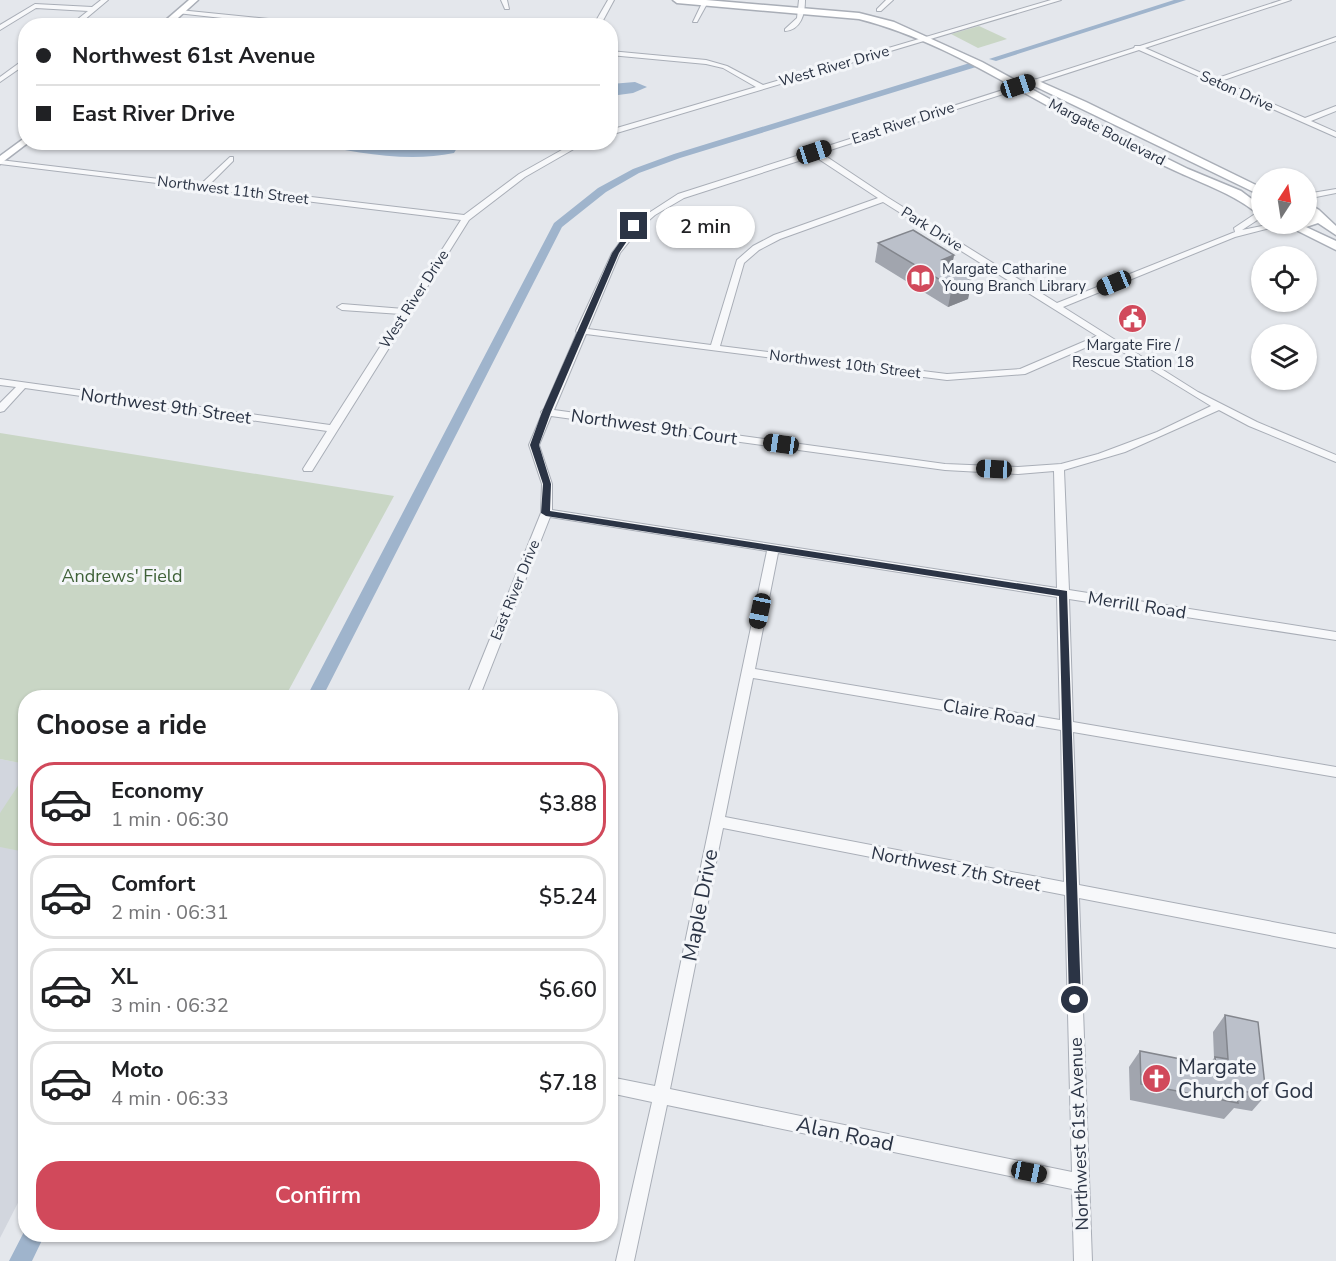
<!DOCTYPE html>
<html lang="en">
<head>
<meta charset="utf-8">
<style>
  body { margin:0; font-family:"Nunito Sans",sans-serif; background:#f2f2f2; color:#202124; height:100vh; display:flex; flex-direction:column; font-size:22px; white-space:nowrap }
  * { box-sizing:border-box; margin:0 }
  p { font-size:20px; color:#757577 }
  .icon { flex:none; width:33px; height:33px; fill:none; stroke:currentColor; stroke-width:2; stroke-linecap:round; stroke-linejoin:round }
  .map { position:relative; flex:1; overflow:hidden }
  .details { position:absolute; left:18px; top:690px; width:600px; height:552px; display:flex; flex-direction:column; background:#fff; border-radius:24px; box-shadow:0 2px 4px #0004 }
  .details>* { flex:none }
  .guide { position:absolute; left:18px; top:18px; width:600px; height:132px; border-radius:24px; box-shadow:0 2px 4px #0004; display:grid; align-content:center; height:132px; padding:0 18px; background:#fff }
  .needle { width:39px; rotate:12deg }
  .buttons { position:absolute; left:1251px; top:168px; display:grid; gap:12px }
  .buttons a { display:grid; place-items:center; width:66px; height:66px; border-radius:50%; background:#fff; box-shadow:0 2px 4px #0004; font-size:30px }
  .end { position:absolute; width:27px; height:27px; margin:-14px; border:8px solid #2b3445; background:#fff; box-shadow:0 0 0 3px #fff }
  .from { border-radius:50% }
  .bubble { position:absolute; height:42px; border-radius:21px; background:#fff; box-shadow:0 2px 4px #0004; font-size:20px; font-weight:600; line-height:42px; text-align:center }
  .car { position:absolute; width:18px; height:36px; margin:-18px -9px; border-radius:8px; box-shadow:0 0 4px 2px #0007; background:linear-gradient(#222 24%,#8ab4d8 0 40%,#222 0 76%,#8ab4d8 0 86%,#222 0) }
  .guide b { display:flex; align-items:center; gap:21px; height:57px; font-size:22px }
  .guide b+b { border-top:2px solid #e0e0e0 }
  .guide i { width:15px; height:15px; background:#202124 }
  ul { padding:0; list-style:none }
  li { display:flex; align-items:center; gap:18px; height:84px; margin:0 12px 9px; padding:0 6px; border:3px solid #e0e0e0; border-radius:24px }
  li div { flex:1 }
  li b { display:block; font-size:22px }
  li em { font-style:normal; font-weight:600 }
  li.current { border-color:#d1495b }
  li>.icon { width:54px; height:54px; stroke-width:1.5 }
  h2 { padding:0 18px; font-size:27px; line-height:72px }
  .primary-button { display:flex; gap:12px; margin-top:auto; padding:12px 18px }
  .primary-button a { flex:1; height:69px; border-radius:24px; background:#d1495b; color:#fff; font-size:24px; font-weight:600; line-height:69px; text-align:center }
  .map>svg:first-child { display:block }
  .built { fill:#d2d6de }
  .green { fill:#c9d6c5 }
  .water { fill:#9fb4cc }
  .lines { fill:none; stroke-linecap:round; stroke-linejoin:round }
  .canal { fill:#9fb4cc; fill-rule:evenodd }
  .street-casing { stroke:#a9aeb7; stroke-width:2 }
  .secondary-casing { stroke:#a9aeb7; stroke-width:3 }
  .street { fill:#f7f8fa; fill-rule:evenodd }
  .secondary { fill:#fff; fill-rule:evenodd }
  .wall { fill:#a1a5ae }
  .shaded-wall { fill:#83868d }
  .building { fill:#bbc0ca; stroke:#83868d; stroke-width:1.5 }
  .route { fill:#2b3445 }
  .labels { text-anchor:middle; stroke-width:6; stroke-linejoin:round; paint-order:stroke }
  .far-street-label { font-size:15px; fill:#2b3445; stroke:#f4f6f9 }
  .far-poi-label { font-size:15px; fill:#2b3445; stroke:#f4f6f9; text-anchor:start }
  .street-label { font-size:18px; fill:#2b3445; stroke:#f4f6f9 }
  .park-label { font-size:18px; fill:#3f6138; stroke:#f4f6f9 }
  .near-street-label { font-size:21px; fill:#2b3445; stroke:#f4f6f9 }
  .near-poi-label { font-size:21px; fill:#2b3445; stroke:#f4f6f9; text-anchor:start }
</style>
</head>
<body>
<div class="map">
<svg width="1336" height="1261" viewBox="0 0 1336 1261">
  <rect width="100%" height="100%" fill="#e4e7ec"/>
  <!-- built -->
  <polygon class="built" points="0,759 26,764 25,1189 0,1238"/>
  <!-- green -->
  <g class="green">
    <polygon points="979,26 1007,39 978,48 951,34"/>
    <polygon points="0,433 394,496 285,697 26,698 25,764 0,759"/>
    <polygon points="25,775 25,852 0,847 0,813"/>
  </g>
  <!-- water -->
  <g class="water">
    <polygon points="635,82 647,87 633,93 611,96 611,84"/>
    <path d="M307,143L460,142V143L454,153C406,163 355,152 307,143Z"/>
  </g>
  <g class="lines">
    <!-- canal -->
    <g class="canal">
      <polygon points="1174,0 1186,0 996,61 989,59"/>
      <polygon points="973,62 977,65 976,67 680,158 639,173 606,192 562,227 322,698 306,698 554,223 598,188 633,169 674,154"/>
      <polygon points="26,1228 26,1234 45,1234 32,1261 9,1261"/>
    </g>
    <defs>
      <g id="street">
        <polygon points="101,0 108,0 77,26 69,26 88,11 36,8 0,30 0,25 35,4 92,7"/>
        <polygon points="501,0 507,0 509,9 505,9"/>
        <polygon points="608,0 614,0 600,26 593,26"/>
        <path d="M799,0H805C805,14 801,30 785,31V29L797,18Z"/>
        <polygon points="886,0 893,0 881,11 877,11 877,9"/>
        <polygon points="1051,0 1061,0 610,135 610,130 756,87 723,68 706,64 610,55 610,51 706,60 727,66 763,85"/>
        <path d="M1282,0H1291L1145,48L1215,79L1336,37V41L1221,81L1305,118L1336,106V111L1311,121L1336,132V137L1139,50L821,153L887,197L1057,303L1235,232L1234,228L1258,212H1262V217L1242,230L1272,224H1285L1235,237L1063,307L1198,392L1257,422L1336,455V462L1249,426L1219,410L1125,452L1064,470L1069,590L1336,632V640L1069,599L1073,722L1336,767V777L1073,732L1079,885L1336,934V948L1079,898L1092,1261H1074L1072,1189L667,1105L634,1261H616L652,1102L610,1093V1077L655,1086L767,551L550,517L479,698H466L541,513L542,484L529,445L542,414L541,412L544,409L577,333L576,331L612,253L621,241L641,218L678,194L1134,48L1135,46H1140ZM814,156L878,198L774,235L753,246L737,260L711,345L588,329L620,253L640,228L655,215L684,198ZM883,202L1097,336L1020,369L947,374L720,346L744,263L759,250L780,239ZM586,334L947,380L1025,374L1103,340L1211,406L1157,432L1098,454L1061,464L1018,467L945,464L554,410ZM551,416L945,470L1018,474L1054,471L1057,588L552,510V484L539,445ZM778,553L1057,597L1060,720L755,669ZM753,678L1061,730L1064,882L725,817ZM723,828L1065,895L1072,1172L670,1089Z"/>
        <polygon points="703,1 708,2 697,22 693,22"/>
        <polygon points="179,10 318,24 321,26 294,26 177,13 177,11"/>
        <polygon points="26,58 26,64 0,82 0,77"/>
        <polygon points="576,142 586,142 525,177 469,220 312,471 304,471 303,469 327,431 25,388 4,411 0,412 0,403 16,387 0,385 0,379 330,425 401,314 342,310 337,307 342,304 404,309 461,220 0,164 0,160 201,184 230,157 233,157 233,161 209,185 464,215 519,174"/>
        <polygon points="1336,189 1336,193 1306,199 1306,194"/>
      </g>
      <g id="secondary">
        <polygon points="189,0 198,0 169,26 159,26"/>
        <path d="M673,0H706L859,13L894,22L982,62L1077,114L1188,169L1241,191L1261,206L1262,210H1253C1230,193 1206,185 1180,173C1151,160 1123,145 1094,130C1017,92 943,40 859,19L677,3Z"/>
        <polygon points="1025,75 1086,102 1262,188 1262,196 1022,80 1020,78"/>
        <polygon points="26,137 26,142 29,142 0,164 0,156"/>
        <polygon points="1306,202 1319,210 1336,226 1336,235 1318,223 1306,227 1336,241 1336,250 1292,228 1281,227 1275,224 1306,224 1309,213 1306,211"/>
      </g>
    </defs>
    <!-- street casing -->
    <use href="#street" class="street-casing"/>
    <!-- secondary casing -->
    <use href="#secondary" class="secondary-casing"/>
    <!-- street -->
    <use href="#street" class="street"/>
    <!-- secondary -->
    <use href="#secondary" class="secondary"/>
  </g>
  <!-- wall -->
  <g class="wall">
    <polygon points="878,243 954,255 952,266 972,279 968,299 948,307 875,262"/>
    <polygon points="1225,1015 1266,1095 1252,1111 1234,1108 1224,1119 1130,1100 1129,1067 1140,1051 1209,1065 1214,1058 1213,1032"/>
  </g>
  <!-- shaded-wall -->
  <g class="shaded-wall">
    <polygon points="954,255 950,274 942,260"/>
    <polygon points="972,279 968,299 948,307 952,287"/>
  </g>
  <!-- building -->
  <g class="building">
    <polygon points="913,230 954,255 942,260 972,279 952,287 878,243"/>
    <polygon points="1225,1015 1258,1022 1266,1095 1236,1090 1238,1103 1141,1084 1140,1051 1216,1066 1215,1057 1228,1059"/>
  </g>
  <!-- route -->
  <polygon class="route" points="632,225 637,226 619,253 551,412 539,445 551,484 550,511 1067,591 1081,1000 1080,1004 1075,1006 1069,1000 1059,596 546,516 541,513 543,484 530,445 542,412 612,253"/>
  <!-- icons -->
  <defs>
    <symbol id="library-disc" viewBox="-11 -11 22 22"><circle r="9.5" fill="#d1495b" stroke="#f4f6f9"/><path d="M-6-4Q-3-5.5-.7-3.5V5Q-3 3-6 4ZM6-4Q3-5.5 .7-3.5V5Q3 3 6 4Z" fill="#fff"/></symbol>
    <symbol id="civic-disc" viewBox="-11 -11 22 22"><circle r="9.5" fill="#d1495b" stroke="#f4f6f9"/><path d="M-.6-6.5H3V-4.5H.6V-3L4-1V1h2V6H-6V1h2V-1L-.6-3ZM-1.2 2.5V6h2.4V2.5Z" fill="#fff"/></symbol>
    <symbol id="church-disc" viewBox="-11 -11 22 22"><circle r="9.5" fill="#d1495b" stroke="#f4f6f9"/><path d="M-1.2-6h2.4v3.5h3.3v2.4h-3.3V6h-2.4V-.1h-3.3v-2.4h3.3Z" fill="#fff"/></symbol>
  </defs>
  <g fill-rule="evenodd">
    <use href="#library-disc" x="904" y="262" width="33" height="33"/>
    <use href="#civic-disc" x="1116" y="302" width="33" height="33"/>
    <use href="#church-disc" x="1140" y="1062" width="33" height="33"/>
  </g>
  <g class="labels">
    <!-- far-street labels -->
    <g class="far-street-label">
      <text transform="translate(834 66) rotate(-16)" y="5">West River Drive</text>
      <text transform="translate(1237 91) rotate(24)" y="5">Seton Drive</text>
      <text transform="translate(903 123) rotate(-18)" y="5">East River Drive</text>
      <text transform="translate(1107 132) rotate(27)" y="5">Margate Boulevard</text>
      <text transform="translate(233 190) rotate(7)" y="5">Northwest 11th Street</text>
      <text transform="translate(932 229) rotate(32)" y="5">Park Drive</text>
      <text transform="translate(414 299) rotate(-57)" y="5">West River Drive</text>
      <text transform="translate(845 364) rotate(7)" y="5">Northwest 10th Street</text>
      <text transform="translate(515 590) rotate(-68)" y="5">East River Drive</text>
    </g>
    <!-- far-poi labels -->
    <g class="far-poi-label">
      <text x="942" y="274">Margate Catharine<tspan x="942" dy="17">Young Branch Library</tspan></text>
      <text x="1133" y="350" text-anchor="middle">Margate Fire /<tspan x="1133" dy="17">Rescue Station 18</tspan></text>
    </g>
    <!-- street labels -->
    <g class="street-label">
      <text transform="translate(166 406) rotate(8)" y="6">Northwest 9th Street</text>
      <text transform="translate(654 427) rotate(8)" y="6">Northwest 9th Court</text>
      <text transform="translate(1137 605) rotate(9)" y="6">Merrill Road</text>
      <text transform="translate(989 713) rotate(10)" y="6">Claire Road</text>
      <text transform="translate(956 869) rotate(11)" y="6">Northwest 7th Street</text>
      <text transform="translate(1079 1134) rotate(-92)" y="6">Northwest 61st Avenue</text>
    </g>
    <!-- park labels -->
    <g class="park-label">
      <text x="122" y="582">Andrews' Field</text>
    </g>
    <!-- near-street labels -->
    <g class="near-street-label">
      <text transform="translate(700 905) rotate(-79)" y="7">Maple Drive</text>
      <text transform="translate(845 1134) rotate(12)" y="7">Alan Road</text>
    </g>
    <!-- near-poi labels -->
    <g class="near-poi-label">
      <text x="1178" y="1074">Margate<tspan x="1178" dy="24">Church of God</tspan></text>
    </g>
  </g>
</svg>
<div class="buttons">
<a><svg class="needle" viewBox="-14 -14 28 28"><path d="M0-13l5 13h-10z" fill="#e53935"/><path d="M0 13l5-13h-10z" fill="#757577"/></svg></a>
<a><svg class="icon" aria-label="locate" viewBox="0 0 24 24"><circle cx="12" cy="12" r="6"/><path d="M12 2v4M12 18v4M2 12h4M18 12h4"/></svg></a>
<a><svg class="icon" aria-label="layers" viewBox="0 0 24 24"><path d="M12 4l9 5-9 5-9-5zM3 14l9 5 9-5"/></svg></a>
</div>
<i class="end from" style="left:1075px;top:1000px"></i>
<i class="end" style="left:634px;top:226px"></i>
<div class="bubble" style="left:656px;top:206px;width:99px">2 min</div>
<i class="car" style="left:1018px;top:86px;rotate:72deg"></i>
<i class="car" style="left:814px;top:152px;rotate:72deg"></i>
<i class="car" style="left:1114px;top:283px;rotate:248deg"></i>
<i class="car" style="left:781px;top:444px;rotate:278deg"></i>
<i class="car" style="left:994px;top:469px;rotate:273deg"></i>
<i class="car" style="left:760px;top:611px;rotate:192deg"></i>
<i class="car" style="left:1029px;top:1172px;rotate:101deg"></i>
<div class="guide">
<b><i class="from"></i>Northwest 61st Avenue</b>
<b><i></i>East River Drive</b>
</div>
<section class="details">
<h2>Choose a ride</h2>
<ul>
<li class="current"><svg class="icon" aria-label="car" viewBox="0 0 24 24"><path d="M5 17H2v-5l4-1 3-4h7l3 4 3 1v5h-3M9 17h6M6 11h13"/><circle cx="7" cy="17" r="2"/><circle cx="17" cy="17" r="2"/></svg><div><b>Economy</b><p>1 min · 06:30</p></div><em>$3.88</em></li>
<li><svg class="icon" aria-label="car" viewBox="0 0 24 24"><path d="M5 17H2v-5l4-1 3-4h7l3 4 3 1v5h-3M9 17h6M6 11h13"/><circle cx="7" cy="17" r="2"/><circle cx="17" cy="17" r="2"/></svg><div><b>Comfort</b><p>2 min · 06:31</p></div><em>$5.24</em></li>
<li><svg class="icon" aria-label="car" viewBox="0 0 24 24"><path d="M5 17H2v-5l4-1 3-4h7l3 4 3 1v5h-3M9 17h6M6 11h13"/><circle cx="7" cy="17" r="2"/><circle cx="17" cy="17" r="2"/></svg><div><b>XL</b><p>3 min · 06:32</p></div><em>$6.60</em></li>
<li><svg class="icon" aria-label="car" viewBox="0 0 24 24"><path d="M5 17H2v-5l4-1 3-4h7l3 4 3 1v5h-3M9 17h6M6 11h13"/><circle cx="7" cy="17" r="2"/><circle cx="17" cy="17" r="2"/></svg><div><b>Moto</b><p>4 min · 06:33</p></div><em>$7.18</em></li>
</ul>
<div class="primary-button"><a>Confirm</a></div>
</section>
</div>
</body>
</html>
